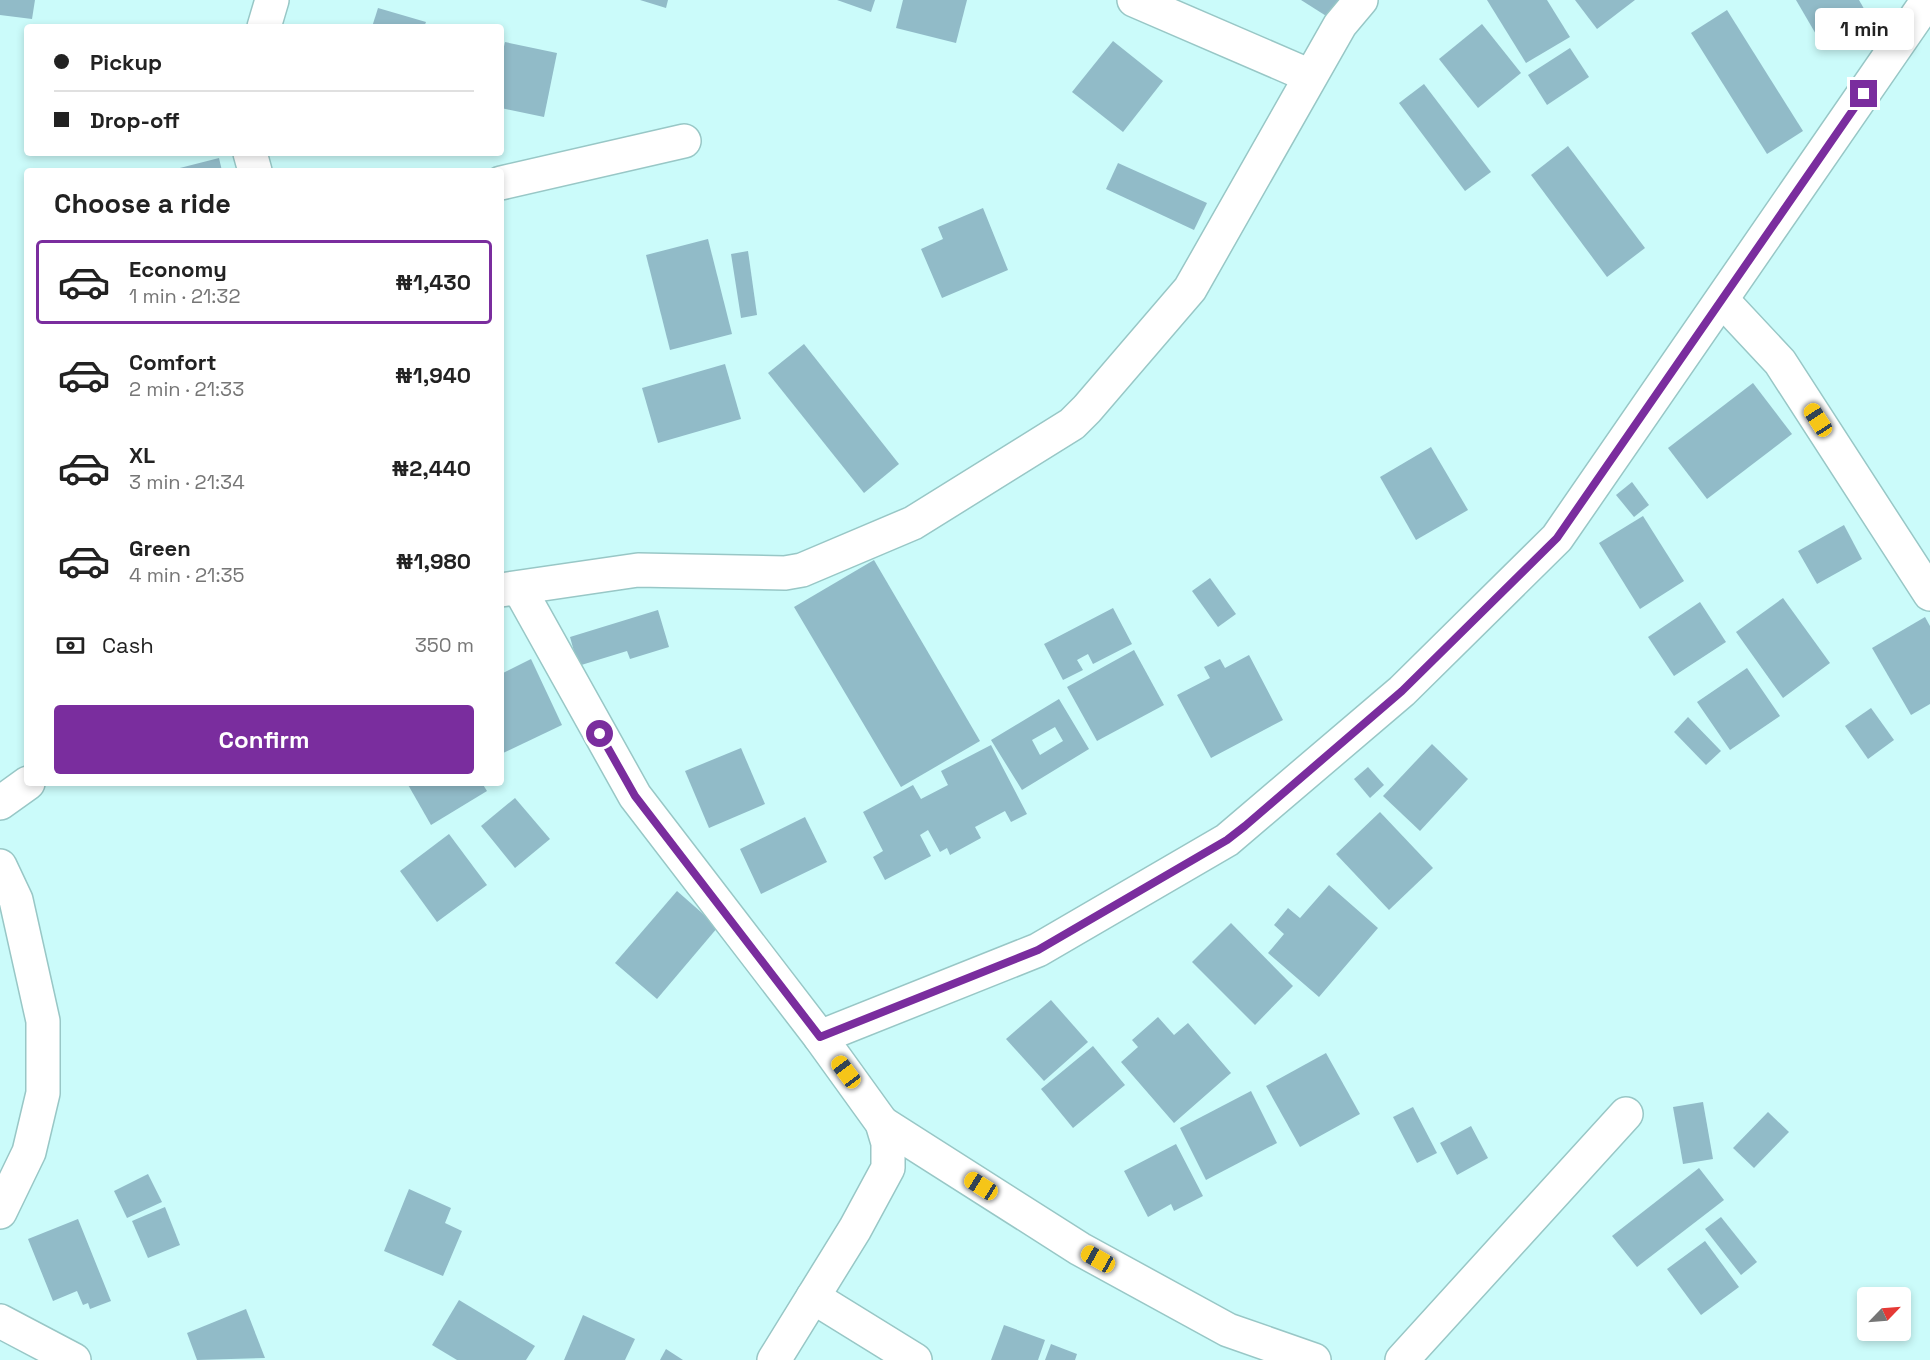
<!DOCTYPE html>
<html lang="en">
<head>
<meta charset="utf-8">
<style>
  body { margin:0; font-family:"Space Grotesk",sans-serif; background:#f2f2f2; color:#222; height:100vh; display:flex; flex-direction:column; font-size:22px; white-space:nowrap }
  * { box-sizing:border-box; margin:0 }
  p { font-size:20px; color:#767676 }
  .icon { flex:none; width:33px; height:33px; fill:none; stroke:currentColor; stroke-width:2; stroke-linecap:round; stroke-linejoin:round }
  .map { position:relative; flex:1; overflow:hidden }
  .panel { position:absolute; left:24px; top:168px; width:480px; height:618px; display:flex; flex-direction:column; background:#fff; border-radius:6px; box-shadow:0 3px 9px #0003 }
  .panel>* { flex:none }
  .banner { position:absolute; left:24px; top:24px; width:480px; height:132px; border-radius:6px; box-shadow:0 3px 9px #0003; display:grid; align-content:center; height:132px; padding:0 30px; background:#fff }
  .needle { width:39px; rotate:65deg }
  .fabs { position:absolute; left:1857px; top:1287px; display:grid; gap:12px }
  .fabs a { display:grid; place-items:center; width:54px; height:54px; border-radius:6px; background:#fff; box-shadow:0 3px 9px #0003; font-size:30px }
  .end { position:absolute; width:27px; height:27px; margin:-14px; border:8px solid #7a2d9e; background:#fff; box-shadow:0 0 0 3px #fff }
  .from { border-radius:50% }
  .bubble { position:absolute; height:42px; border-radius:6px; background:#fff; box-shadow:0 3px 9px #0003; font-size:20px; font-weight:800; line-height:42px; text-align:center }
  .car { position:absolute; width:18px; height:36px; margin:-18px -9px; border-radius:8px; box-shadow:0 0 4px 2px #0007; background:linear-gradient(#f5c518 24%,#345 0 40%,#f5c518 0 76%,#345 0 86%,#f5c518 0) }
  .banner b { display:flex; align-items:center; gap:21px; height:57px; font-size:22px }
  .banner b+b { border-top:2px solid #e0e0e0 }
  .banner i { width:15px; height:15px; background:#222 }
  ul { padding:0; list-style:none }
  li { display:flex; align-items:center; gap:18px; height:84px; margin:0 12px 9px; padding:0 18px; border:3px solid transparent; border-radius:6px }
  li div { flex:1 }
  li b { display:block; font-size:22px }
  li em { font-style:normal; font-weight:800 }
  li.selected { border-color:#7a2d9e }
  li>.icon { width:54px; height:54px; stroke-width:1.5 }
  h2 { padding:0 30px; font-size:27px; line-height:72px }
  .pay { display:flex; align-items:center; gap:15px; height:66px; padding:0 30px; font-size:22px }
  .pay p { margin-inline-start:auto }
  .button { display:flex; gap:12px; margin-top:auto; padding:12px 30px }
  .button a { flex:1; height:69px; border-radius:6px; background:#7a2d9e; color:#fff; font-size:24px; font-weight:800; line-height:69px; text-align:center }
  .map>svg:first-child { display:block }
  .building { fill:#91bbc8; fill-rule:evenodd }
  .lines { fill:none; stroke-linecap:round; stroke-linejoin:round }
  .minor-casing { stroke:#98c7c6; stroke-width:36 }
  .minor { stroke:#fff; stroke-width:33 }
  .route { stroke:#7a2d9e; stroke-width:8 }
</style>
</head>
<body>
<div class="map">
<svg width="1930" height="1360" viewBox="0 0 1930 1360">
  <rect width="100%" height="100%" fill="#cbfbfa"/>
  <!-- building -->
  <g class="building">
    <polygon points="0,0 35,0 32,19 0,15"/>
    <polygon points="640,0 668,0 666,8"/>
    <polygon points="837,0 875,0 871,12"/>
    <polygon points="903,0 967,0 956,43 896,28"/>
    <polygon points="1301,0 1343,0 1331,19"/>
    <polygon points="1487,0 1547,0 1570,37 1526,63"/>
    <polygon points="1575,0 1635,0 1597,29"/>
    <polygon points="1796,0 1859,0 1871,21 1824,48"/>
    <polygon points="378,8 426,22 424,27 372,27"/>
    <polygon points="1727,10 1803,131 1767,154 1691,33"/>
    <polygon points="1482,24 1521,73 1478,108 1439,59"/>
    <polygon points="1113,41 1163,81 1123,132 1072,92"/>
    <polygon points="505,42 557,53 544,117 501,108 501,59"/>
    <polygon points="1570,48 1589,77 1547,105 1528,75"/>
    <polygon points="1424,84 1491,172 1465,191 1399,103"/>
    <polygon points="1568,146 1645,248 1607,277 1531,175"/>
    <polygon points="219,158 222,171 172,171 172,170"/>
    <polygon points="1118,163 1207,203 1194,230 1106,189"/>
    <polygon points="983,208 1008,270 942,298 921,249 943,239 938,227"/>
    <polygon points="708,239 732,334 670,350 646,255"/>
    <polygon points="748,251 757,315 741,318 731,254"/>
    <polygon points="804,344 899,464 864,493 768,373"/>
    <polygon points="725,364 741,419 658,443 642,388"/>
    <polygon points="1753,383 1792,434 1707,499 1668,448"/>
    <polygon points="1431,447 1468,510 1416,540 1380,477"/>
    <polygon points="1632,482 1649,505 1634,517 1616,495"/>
    <polygon points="1643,516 1684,581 1640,609 1599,543"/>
    <polygon points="1844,525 1862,559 1817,584 1798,551"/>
    <polygon points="874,560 980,741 901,787 794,607"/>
    <polygon points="1210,578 1236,614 1218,627 1192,591"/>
    <polygon points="1783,598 1830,663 1783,698 1736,632"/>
    <polygon points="1700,602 1726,642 1674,676 1648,637"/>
    <polygon points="1113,608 1132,644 1093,664 1088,654 1077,660 1083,670 1063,680 1044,644"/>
    <polygon points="658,610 669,647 630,659 627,651 578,666 570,637"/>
    <polygon points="1925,617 1930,626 1930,704 1911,715 1872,648"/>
    <polygon points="1134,650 1164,705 1097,741 1067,687"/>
    <polygon points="1249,655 1283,720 1211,758 1177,695 1210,678 1204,667 1220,659 1225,668"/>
    <polygon points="531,659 562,725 501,754 501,674"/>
    <polygon points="1747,668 1780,716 1730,750 1697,702"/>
    <path d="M1059,699L1089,749L1022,790L991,740ZM1055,727L1063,741L1040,755L1032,740Z"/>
    <polygon points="1871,708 1894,740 1868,759 1845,726"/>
    <polygon points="1688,717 1721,751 1706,765 1674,732"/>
    <polygon points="1432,744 1468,779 1420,831 1383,796"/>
    <polygon points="991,745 1027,814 1011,822 1005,811 975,827 981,838 950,855 947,848 940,852 928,830 920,835 931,856 885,880 873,857 883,851 863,812 913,785 921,799 948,785 941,771"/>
    <polygon points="741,748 765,804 709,828 685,771"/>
    <polygon points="1368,767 1384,785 1370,798 1354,779"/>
    <polygon points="407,783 482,783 487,791 431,825"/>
    <polygon points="515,798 550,839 515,868 481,826"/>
    <polygon points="1380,812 1433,868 1389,910 1336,854"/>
    <polygon points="805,817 827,862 761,894 740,849"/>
    <polygon points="449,834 487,885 437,922 400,871"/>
    <polygon points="1329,885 1378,928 1319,997 1268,953 1284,934 1274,925 1288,908 1300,918"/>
    <polygon points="677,891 718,927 657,999 615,963"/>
    <polygon points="1231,923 1293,986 1255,1025 1192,962"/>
    <polygon points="1051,1000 1088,1042 1044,1081 1006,1039"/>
    <polygon points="1158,1017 1174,1035 1188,1023 1231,1073 1174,1123 1121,1062 1138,1047 1132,1040"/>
    <polygon points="1093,1046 1125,1085 1073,1128 1041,1089"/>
    <polygon points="1326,1053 1360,1114 1300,1147 1266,1086"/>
    <polygon points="1251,1091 1277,1143 1206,1180 1180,1128"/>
    <polygon points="1703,1102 1713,1159 1683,1164 1673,1107"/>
    <polygon points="1413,1107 1437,1153 1417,1163 1393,1117"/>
    <polygon points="1768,1112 1789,1132 1754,1168 1733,1148"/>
    <polygon points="1471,1126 1488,1158 1457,1175 1440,1143"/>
    <polygon points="1176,1144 1203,1196 1174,1211 1171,1204 1148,1217 1124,1171"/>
    <polygon points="1699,1168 1724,1200 1637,1267 1612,1236"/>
    <polygon points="148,1174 162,1202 127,1218 114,1191"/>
    <polygon points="409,1189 451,1208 445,1223 462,1231 443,1276 384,1251"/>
    <polygon points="165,1207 180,1245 148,1258 132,1221"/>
    <polygon points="1721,1217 1757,1262 1741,1275 1705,1229"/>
    <polygon points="78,1219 111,1301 90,1309 88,1303 83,1305 77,1291 53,1301 28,1239"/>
    <polygon points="1705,1241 1739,1287 1701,1315 1667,1269"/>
    <polygon points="459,1300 535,1346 526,1360 457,1360 432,1345"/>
    <polygon points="246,1309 265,1358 197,1360 187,1333"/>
    <polygon points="583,1315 635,1339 625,1360 564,1360"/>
    <polygon points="1004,1325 1045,1340 1038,1360 991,1360"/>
    <polygon points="1051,1344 1077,1354 1075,1360 1045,1360"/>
    <polygon points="666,1349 683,1360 660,1360"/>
  </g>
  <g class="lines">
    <defs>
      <g id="minor">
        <polyline points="1134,0 1310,76"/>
        <polyline points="264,27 272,0"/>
        <polyline points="250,153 255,171"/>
        <polyline points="501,183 684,141"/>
        <polyline points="1723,301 1780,362 1930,594"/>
        <polyline points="519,588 635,796 820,1037 882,1123 888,1143 888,1168 855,1229 774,1360"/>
        <polyline points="501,590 638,570 785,573 802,570 913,523 1072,424 1087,409 1190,289 1340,25 1361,0"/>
        <polyline points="0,803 28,783"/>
        <polyline points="0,866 16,900 43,1021 43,1093 29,1152 0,1212"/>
        <polyline points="820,1037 1038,950 1227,840 1402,691 1557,538 1928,0"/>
        <polyline points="882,1123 1080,1249 1228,1330 1314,1360"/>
        <polyline points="813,1297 915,1360"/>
        <polyline points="0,1321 74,1360"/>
        <polyline points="1402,1360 1626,1114"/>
      </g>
    </defs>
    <!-- minor casing -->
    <use href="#minor" class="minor-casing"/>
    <!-- minor -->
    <use href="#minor" class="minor"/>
  </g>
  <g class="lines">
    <!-- route -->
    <polyline class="route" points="600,734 635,796 820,1037 1038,950 1227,840 1245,826 1402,691 1557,538 1864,94"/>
  </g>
</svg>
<div class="fabs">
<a><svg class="needle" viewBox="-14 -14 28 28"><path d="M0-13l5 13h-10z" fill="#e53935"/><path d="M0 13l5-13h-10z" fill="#767676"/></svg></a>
</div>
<i class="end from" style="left:600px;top:734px"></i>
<i class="end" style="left:1864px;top:94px"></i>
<div class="bubble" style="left:1815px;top:8px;width:99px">1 min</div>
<i class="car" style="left:1818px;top:420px;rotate:327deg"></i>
<i class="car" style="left:846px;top:1072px;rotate:323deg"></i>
<i class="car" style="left:981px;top:1186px;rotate:302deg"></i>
<i class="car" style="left:1098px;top:1259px;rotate:299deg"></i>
<div class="banner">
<b><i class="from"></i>Pickup</b>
<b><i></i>Drop-off</b>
</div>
<section class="panel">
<h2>Choose a ride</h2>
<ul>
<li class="selected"><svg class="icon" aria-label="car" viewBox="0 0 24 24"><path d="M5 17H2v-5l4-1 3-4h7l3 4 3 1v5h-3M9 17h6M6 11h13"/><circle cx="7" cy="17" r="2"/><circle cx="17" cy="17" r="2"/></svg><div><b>Economy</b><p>1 min · 21:32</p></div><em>₦1,430</em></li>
<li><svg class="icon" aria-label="car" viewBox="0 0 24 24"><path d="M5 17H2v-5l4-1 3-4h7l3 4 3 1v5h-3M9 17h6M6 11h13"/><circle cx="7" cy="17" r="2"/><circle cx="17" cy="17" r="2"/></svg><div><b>Comfort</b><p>2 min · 21:33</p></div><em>₦1,940</em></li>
<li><svg class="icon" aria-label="car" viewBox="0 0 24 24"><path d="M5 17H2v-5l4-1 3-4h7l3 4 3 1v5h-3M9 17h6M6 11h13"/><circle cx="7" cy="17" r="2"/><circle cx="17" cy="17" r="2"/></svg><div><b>XL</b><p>3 min · 21:34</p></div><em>₦2,440</em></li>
<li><svg class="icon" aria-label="car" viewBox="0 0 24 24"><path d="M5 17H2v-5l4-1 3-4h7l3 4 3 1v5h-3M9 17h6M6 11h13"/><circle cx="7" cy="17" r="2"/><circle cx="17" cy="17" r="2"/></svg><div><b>Green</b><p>4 min · 21:35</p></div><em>₦1,980</em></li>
</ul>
<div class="pay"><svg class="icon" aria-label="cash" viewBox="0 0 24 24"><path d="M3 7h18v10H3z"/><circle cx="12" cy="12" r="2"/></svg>Cash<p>350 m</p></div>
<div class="button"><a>Confirm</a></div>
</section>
</div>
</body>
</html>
